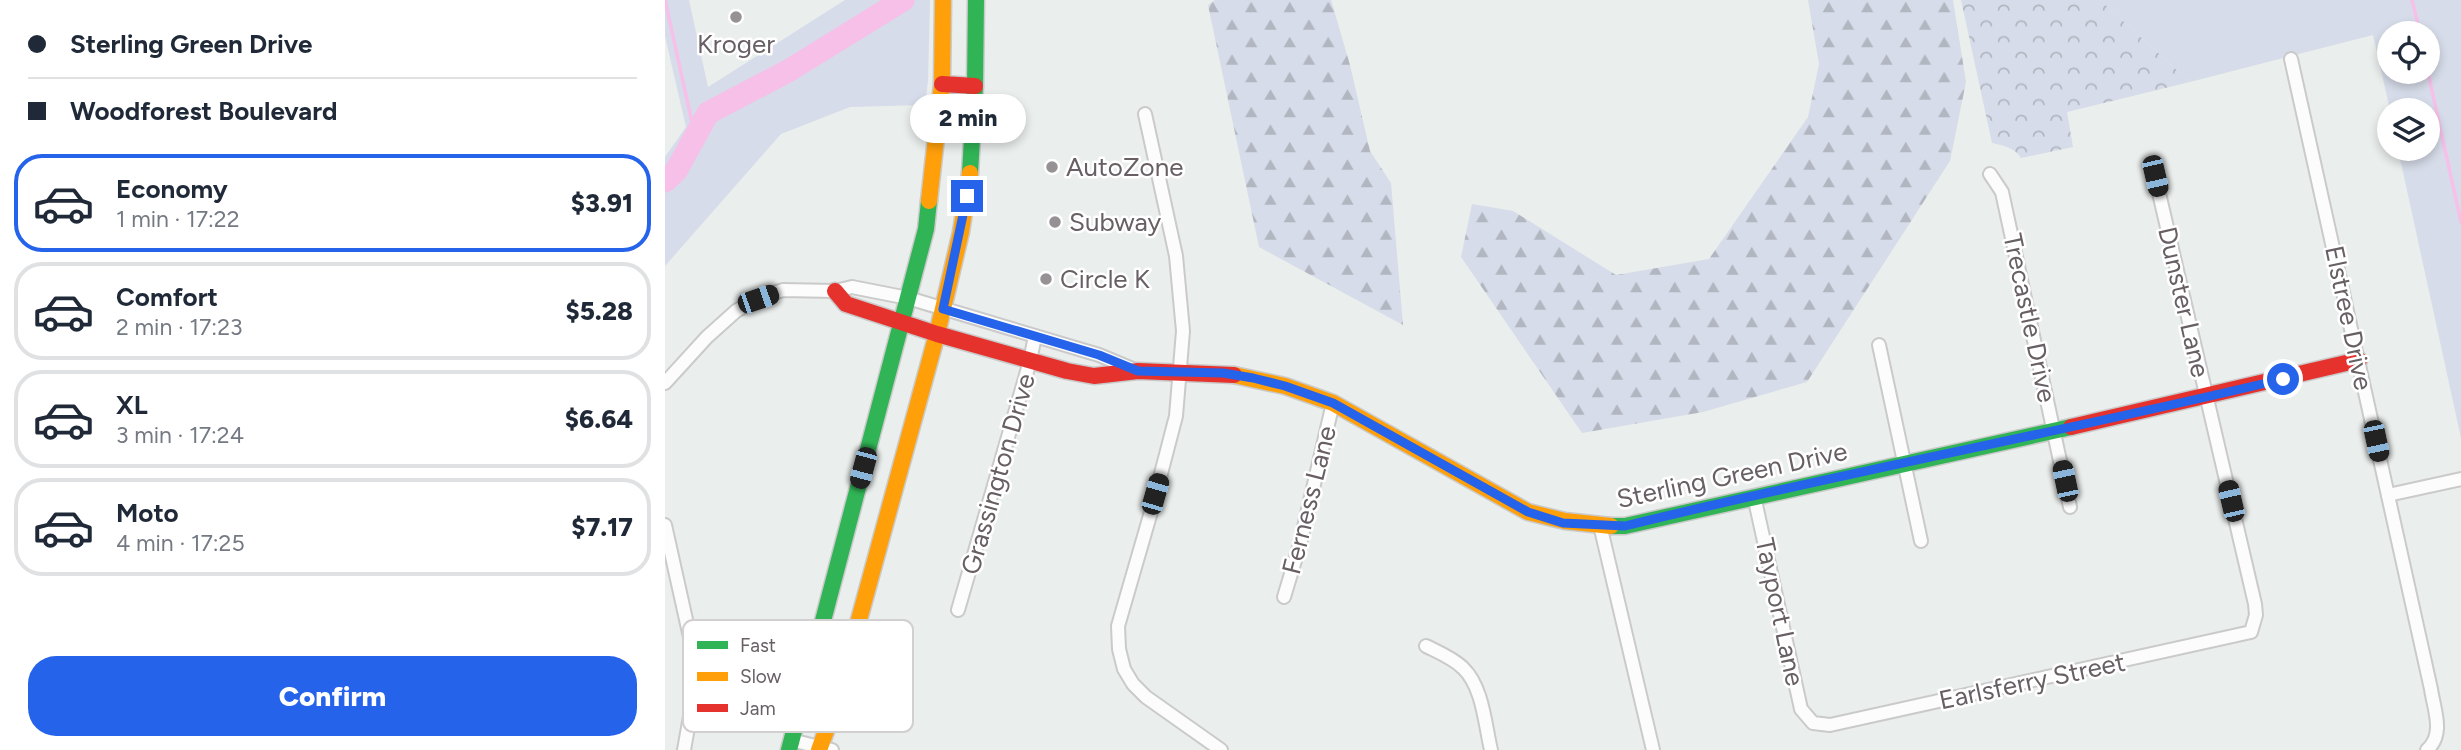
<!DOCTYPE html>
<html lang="en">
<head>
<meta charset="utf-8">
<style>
  body { margin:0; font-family:Figtree,sans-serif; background:#f6f6f7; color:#1f2937; height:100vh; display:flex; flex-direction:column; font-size:26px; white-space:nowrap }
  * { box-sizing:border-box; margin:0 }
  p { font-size:23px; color:#747a83 }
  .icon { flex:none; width:38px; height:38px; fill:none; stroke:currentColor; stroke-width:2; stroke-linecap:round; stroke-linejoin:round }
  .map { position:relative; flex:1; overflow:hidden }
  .details { display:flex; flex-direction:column; background:#fff; width:665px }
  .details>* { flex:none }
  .top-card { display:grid; align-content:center; height:154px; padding:0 28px; background:#fff }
  .fabs { position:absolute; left:1712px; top:21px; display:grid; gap:14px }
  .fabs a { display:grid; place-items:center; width:63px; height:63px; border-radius:50%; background:#fff; box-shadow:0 4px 10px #0003; font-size:35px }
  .end { position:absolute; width:32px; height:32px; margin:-16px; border:9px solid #2563eb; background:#fff; box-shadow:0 0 0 4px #fff }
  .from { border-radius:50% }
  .bubble { position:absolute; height:49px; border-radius:24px; background:#fff; box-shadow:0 4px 10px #0003; font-size:23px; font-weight:800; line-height:49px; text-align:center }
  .car { position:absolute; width:21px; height:42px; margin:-21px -10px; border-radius:9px; box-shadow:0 0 5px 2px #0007; background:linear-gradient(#222 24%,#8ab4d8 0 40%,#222 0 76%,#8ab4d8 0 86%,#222 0) }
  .top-card b { display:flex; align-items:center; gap:24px; height:66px; font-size:26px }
  .top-card b+b { border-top:2px solid #e0e1e3 }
  .top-card i { width:18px; height:18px; background:#1f2937 }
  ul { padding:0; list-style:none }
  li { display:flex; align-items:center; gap:21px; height:98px; margin:0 14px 10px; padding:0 14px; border:4px solid #e0e1e3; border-radius:28px }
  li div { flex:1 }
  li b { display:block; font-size:26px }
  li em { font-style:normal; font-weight:800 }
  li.on { border-color:#2563eb }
  li>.icon { width:63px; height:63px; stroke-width:1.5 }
  .button { display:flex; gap:14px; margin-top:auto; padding:14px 28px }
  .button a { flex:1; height:80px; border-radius:28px; background:#2563eb; color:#fff; font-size:28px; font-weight:800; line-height:80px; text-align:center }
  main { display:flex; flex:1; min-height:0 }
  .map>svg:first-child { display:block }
  .green { fill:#d6dce9; fill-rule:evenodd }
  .forest { fill:url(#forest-firs) }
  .park { fill:url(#park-crowns) }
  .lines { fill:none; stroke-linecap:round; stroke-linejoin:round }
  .stream { stroke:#f6c0e9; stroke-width:3.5 }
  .river { stroke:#f6c0e9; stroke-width:23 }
  .street-casing { stroke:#cbcaca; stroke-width:16 }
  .fast-casing { stroke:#cacaca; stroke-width:19 }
  .slow-casing { stroke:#cacaca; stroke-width:19 }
  .jam-casing { stroke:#cacaca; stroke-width:19 }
  .street { stroke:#fcfcfc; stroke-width:12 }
  .fast { stroke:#30b455; stroke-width:16 }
  .slow { stroke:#ff9f0a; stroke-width:16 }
  .jam { stroke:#e5322d; stroke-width:16 }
  .route { stroke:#2563eb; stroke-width:9 }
  .poi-dot { fill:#959194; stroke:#fff; stroke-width:2.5 }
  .labels { text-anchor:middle; stroke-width:5; stroke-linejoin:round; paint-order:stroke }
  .poi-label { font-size:26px; fill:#675f64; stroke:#fff; text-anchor:start }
  .street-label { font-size:26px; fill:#675f64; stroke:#fff }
  .key { fill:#fff; stroke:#d1cfd0; stroke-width:2 }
  .key-label { font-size:19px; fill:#675f64 }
</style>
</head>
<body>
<main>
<section class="details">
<div class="top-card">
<b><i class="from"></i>Sterling Green Drive</b>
<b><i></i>Woodforest Boulevard</b>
</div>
<ul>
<li class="on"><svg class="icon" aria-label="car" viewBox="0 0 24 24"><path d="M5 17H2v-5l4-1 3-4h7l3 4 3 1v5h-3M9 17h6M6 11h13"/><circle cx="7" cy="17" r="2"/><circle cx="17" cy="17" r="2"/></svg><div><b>Economy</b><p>1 min · 17:22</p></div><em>$3.91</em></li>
<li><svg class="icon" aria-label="car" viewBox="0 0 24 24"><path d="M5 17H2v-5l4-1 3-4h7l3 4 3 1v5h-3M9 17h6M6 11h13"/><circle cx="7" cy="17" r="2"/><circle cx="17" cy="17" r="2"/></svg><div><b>Comfort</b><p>2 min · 17:23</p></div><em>$5.28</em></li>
<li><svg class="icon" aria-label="car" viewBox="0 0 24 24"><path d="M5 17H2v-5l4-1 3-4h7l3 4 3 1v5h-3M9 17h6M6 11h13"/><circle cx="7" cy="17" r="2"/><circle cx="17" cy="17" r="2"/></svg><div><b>XL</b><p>3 min · 17:24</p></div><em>$6.64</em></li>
<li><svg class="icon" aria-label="car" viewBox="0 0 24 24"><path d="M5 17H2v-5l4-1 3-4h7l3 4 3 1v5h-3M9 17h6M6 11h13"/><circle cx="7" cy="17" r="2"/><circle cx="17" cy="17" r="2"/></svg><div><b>Moto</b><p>4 min · 17:25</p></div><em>$7.17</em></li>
</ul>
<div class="button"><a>Confirm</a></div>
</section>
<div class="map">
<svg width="1796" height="750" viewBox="0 0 1796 750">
  <defs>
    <pattern id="forest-firs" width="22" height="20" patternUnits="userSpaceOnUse" patternTransform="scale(1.75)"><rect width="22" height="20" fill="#d6dce9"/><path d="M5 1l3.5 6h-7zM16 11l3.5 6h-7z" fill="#b1b6c0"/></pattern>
    <pattern id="park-crowns" width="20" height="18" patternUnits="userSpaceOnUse" patternTransform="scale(1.75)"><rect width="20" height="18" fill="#d6dce9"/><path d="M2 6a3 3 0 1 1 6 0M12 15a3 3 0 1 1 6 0" fill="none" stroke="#b1b6c0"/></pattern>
  </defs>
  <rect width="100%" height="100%" fill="#eaeeec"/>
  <!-- green -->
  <g class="green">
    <polygon points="0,0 24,0 43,87 180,0 265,0 263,81 260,105 185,107 116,134 0,266 0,157 21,127 0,36"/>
    <path d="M1435,0H1796V438L1733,149H1762V110H1725L1708,35L1525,82ZM1724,33H1762V72H1724Z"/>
  </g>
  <!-- forest -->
  <g class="forest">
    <polygon points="550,0 666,0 685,65 705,151 726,183 738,325 594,247 543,5"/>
    <polygon points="1143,0 1288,0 1301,82 1285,161 1142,382 1038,412 917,433 796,257 807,204 848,211 951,275 1044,259 1143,117 1154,64"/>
  </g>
  <!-- park -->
  <path class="park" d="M1296,0H1435L1525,82L1402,112L1408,147L1356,158C1349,147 1339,146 1327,143Z"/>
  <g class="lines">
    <!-- stream -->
    <g class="stream">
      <polyline points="0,0 30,136"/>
      <polyline points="1747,0 1755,33"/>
      <polyline points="1762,68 1796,222"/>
    </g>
    <!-- river -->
    <polyline class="river" points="0,181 11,171 43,113 123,71 238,0"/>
    <defs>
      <g id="street">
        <path d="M1626,59L1766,689C1769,710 1780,734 1762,750"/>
        <polyline points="480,114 511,256 518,331 511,416 486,512 453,626 454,649 459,669 468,684 481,697 556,750"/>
        <polyline points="1325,174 1337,192 1405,507"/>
        <polyline points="1214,345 1256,541"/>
        <polyline points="0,383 42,337 71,311 93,298 118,290 170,291 187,287 243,298 434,355 470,370"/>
        <polyline points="1723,495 1796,479"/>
        <polyline points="1089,496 1136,709 1148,723 1165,725 1586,632 1591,615 1590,604 1490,176"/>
        <polyline points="0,525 26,642 30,672 30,688 19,750"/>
        <polyline points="935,525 988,750"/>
        <polyline points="619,597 635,544 668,403"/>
        <polyline points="293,610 365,361 370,336"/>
        <path d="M761,646C773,652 788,658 798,668C818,687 820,725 826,750"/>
        <polyline points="126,740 167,750"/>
      </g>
      <g id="fast">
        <polyline points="305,173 310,86 311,0"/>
        <polyline points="946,526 960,526 1406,427"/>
        <polyline points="124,750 261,229 264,201"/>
      </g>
      <g id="slow">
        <polyline points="264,201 277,84 278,0"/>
        <polyline points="569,375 620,386 668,403 863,512 900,521 946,526"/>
        <polyline points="154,750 171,704 272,334 296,232 305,173"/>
      </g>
      <g id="jam">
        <polyline points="277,84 310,86"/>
        <polyline points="170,291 181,304 272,334 402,371 429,376 473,371 569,375"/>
        <polyline points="1406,427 1694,360"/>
      </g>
    </defs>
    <!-- street casing -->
    <use href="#street" class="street-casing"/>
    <!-- fast casing -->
    <use href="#fast" class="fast-casing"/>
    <!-- slow casing -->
    <use href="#slow" class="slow-casing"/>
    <!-- jam casing -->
    <use href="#jam" class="jam-casing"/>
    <!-- street -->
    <use href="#street" class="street"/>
    <!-- fast -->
    <use href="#fast" class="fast"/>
    <!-- slow -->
    <use href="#slow" class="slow"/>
    <!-- jam -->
    <use href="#jam" class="jam"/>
  </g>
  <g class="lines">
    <!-- route -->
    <path class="route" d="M302,196L278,309L434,355L473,371L558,373L588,378L620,386L668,403L863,512L898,523L960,526C1178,472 1399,432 1618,379"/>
  </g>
  <!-- markers -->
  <g class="poi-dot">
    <circle cx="71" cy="17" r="7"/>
    <circle cx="387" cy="167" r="7"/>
    <circle cx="390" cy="222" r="7"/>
    <circle cx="381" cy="279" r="7"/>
  </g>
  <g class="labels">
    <!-- poi labels -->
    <g class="poi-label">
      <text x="71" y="53" text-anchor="middle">Kroger</text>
      <text x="401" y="176">AutoZone</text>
      <text x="404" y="231">Subway</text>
      <text x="395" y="288">Circle K</text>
    </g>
    <!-- street labels -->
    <g class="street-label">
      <text transform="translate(1519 302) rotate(77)" y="9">Dunster Lane</text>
      <text transform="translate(1365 318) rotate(78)" y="9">Trecastle Drive</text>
      <text transform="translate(1684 318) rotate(78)" y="9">Elstree Drive</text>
      <text transform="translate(333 474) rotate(-74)" y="9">Grassington Drive</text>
      <text transform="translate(1067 475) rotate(-12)" y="9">Sterling Green Drive</text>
      <text transform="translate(644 500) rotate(-76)" y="9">Ferness Lane</text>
      <text transform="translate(1115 612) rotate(78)" y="9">Tayport Lane</text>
      <text transform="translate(1367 681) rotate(-12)" y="9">Earlsferry Street</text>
    </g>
  </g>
  <!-- legend -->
  <rect x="18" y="620" width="230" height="112" rx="10" class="key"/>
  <rect x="32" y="641" width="31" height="8" fill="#30b455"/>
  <rect x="32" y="672" width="31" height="9" fill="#ff9f0a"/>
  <rect x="32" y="704" width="31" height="8" fill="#e5322d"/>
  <g class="key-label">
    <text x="75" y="652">Fast</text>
    <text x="75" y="683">Slow</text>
    <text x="75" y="715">Jam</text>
  </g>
</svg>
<div class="fabs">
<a><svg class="icon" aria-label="locate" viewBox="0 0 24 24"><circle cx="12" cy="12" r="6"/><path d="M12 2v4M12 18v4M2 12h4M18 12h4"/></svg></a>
<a><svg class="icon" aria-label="layers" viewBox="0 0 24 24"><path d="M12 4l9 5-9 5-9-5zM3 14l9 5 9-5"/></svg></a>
</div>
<i class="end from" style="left:1618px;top:379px"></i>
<i class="end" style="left:302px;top:196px"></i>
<div class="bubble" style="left:245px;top:94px;width:116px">2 min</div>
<i class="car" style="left:1490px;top:176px;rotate:167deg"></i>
<i class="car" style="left:93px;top:299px;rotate:71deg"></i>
<i class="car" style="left:1711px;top:441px;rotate:168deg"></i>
<i class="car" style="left:198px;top:468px;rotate:195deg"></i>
<i class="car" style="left:1400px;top:481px;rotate:348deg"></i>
<i class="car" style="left:490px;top:494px;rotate:16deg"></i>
<i class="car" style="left:1566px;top:501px;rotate:347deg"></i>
</div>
</main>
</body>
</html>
